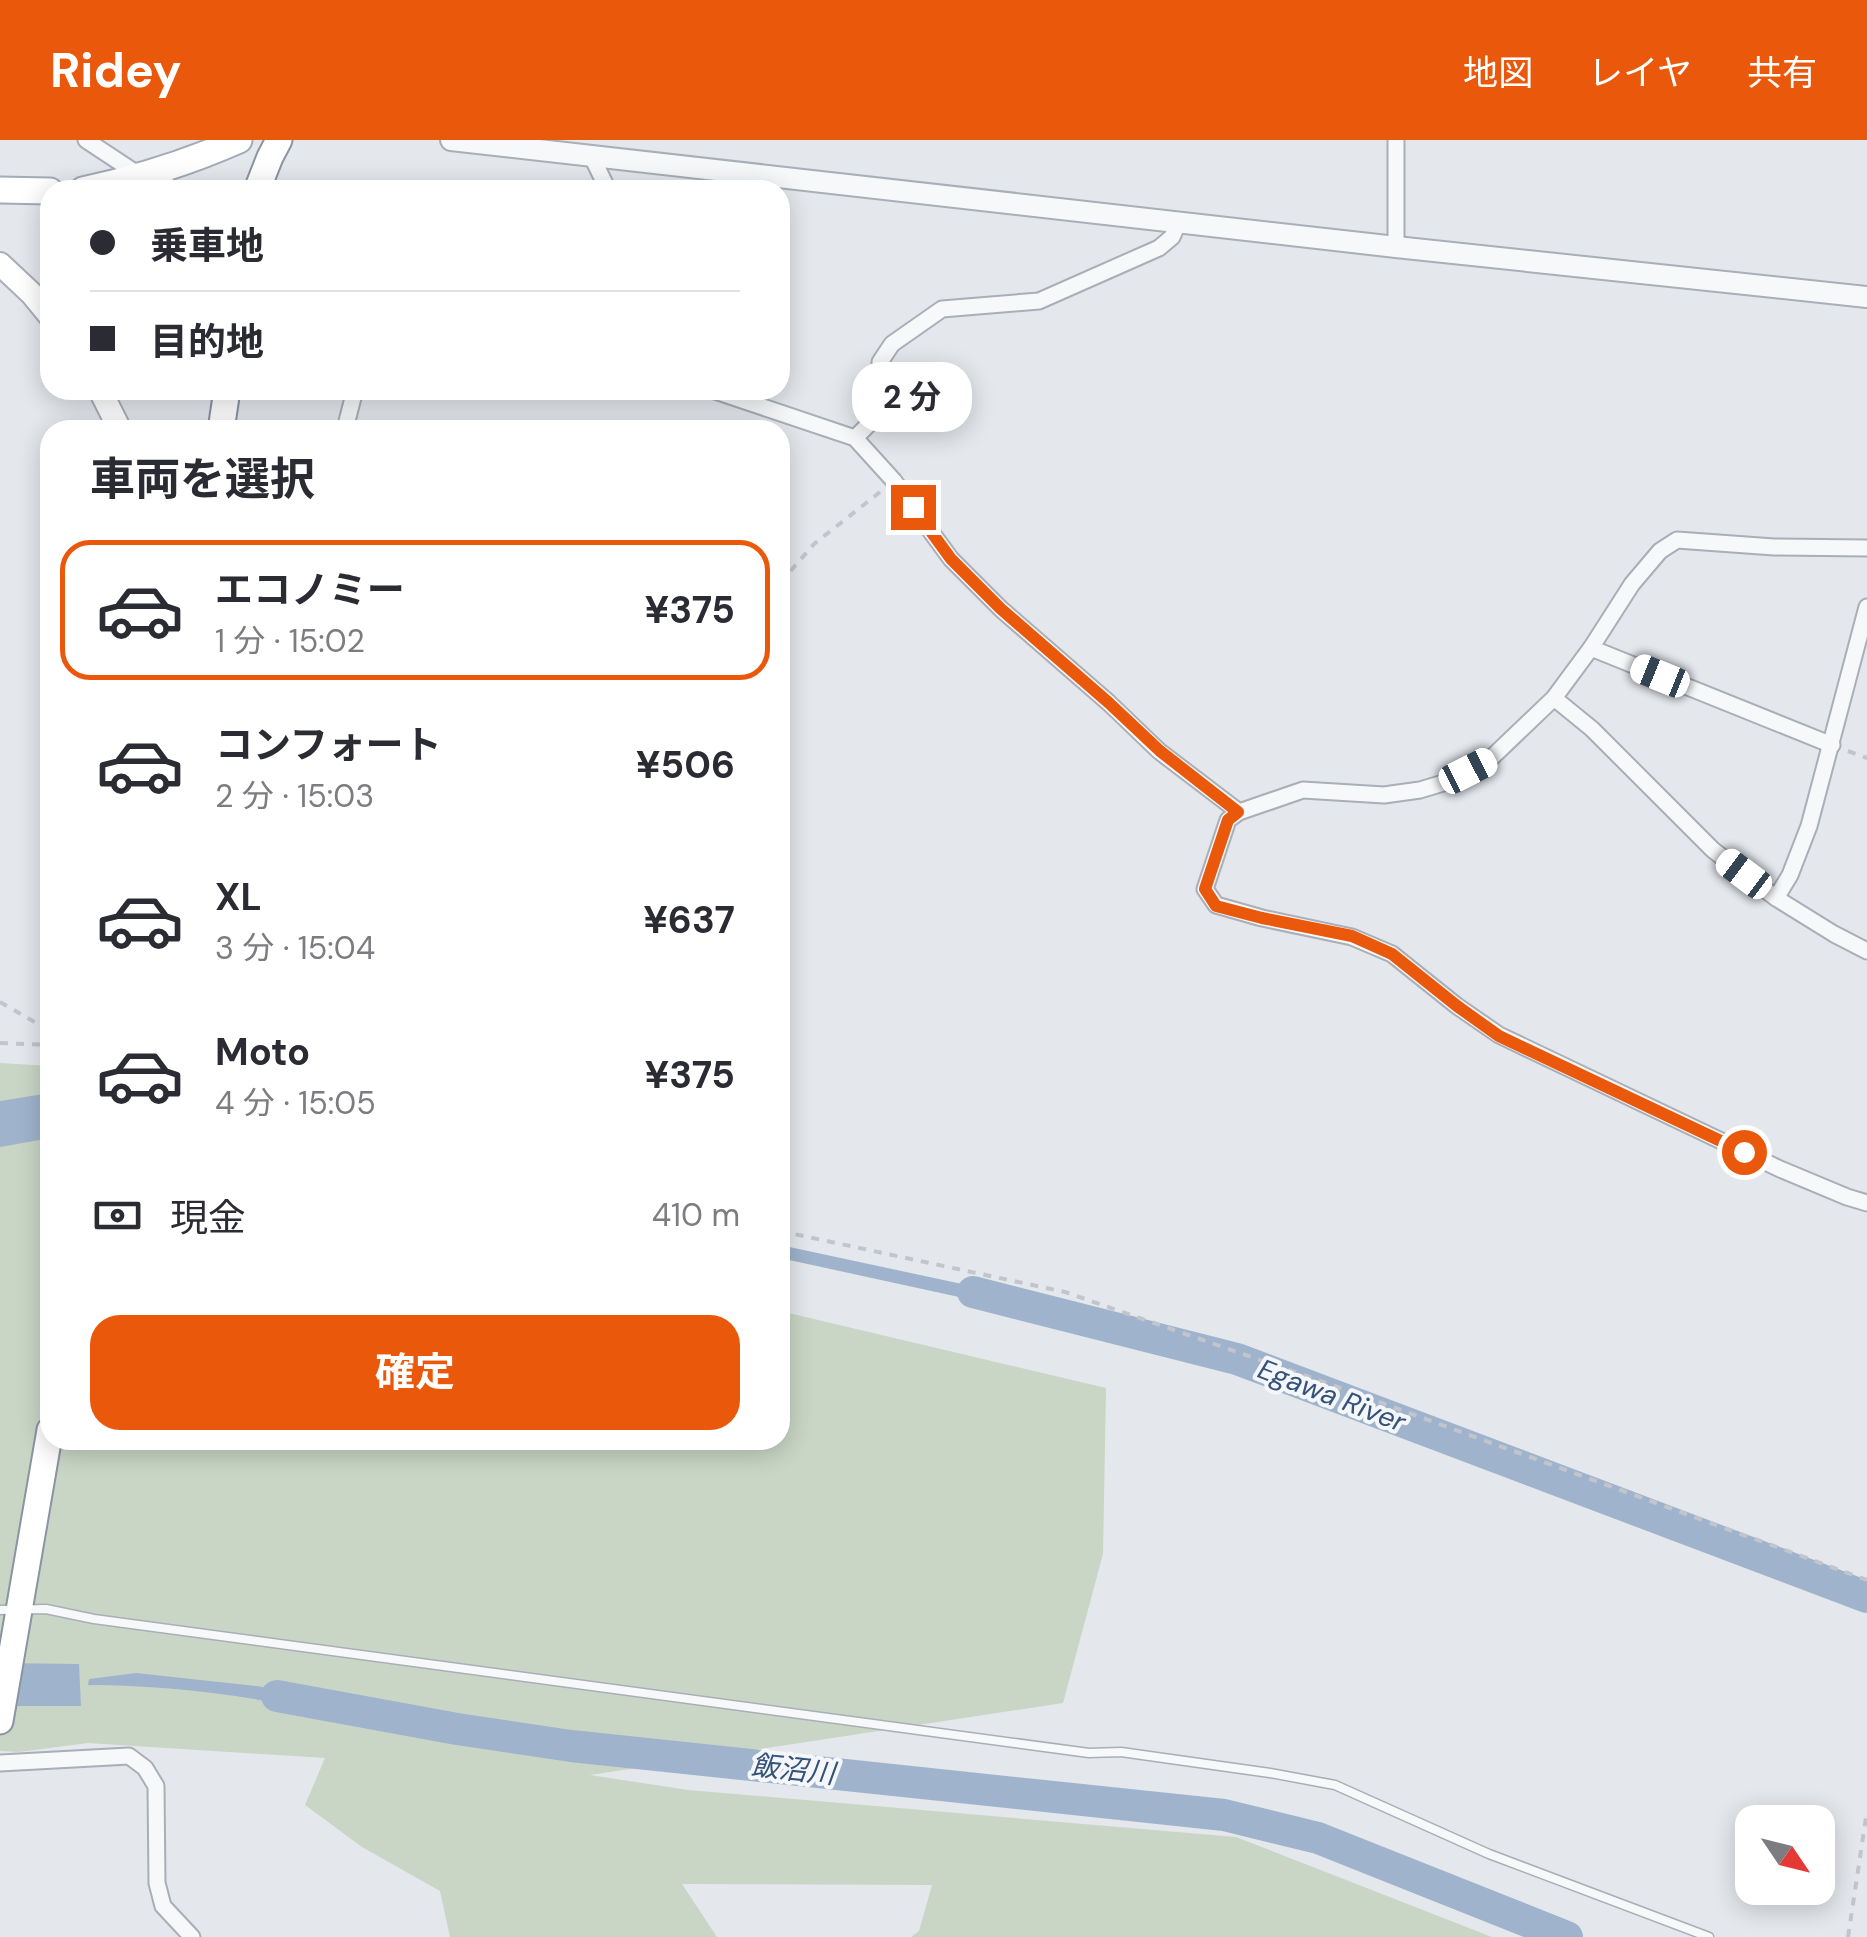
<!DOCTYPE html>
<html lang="ja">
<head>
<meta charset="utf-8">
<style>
  body { margin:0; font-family:"DM Sans","Noto Sans JP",sans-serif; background:#f2f2f3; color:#2b2b33; height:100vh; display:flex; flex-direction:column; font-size:38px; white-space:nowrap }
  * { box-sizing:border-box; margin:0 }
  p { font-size:32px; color:#7c7c81 }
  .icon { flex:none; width:55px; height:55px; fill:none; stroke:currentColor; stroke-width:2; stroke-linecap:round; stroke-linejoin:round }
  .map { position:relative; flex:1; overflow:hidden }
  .side { position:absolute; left:40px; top:280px; width:750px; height:1030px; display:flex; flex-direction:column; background:#fff; border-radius:30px; box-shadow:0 5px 25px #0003 }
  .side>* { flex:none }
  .hud { position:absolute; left:40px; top:40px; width:750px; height:220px; border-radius:30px; box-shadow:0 5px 25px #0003; display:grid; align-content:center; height:220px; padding:0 50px; background:#fff }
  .needle { width:65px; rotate:125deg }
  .tools { position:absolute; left:1735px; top:1665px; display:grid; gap:20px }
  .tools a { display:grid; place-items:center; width:100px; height:100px; border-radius:20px; background:#fff; box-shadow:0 5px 25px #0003; font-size:50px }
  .end { position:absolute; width:45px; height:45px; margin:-22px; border:12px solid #ea580c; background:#fff; box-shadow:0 0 0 5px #fff }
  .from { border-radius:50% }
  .bubble { position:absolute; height:70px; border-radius:30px; background:#fff; box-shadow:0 5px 25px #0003; font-size:32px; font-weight:700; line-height:70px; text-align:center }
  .car { position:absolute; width:30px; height:60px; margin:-30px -15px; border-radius:12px; box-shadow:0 0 8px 2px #0007; background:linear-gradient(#fff 24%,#345 0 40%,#fff 0 76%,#345 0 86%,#fff 0) }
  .hud b { display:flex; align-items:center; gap:35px; height:95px; font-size:38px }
  .hud b+b { border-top:2px solid #e1e1e2 }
  .hud i { width:25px; height:25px; background:#2b2b33 }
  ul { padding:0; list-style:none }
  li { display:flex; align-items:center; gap:30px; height:140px; margin:0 20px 15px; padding:0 30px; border:5px solid transparent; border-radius:30px }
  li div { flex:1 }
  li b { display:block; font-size:38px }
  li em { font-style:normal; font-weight:700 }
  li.active { border-color:#ea580c }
  li>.icon { width:90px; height:90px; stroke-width:1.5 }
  h2 { padding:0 50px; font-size:45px; line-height:120px }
  .pay { display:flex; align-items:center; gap:25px; height:110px; padding:0 50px; font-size:38px }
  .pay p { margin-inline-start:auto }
  .action { display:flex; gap:20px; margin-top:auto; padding:20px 50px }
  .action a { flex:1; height:115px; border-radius:30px; background:#ea580c; color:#fff; font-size:40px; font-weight:700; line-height:115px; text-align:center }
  header { display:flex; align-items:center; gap:60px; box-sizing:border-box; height:140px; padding:0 50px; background:#ea580c; color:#fff }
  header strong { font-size:48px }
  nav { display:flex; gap:55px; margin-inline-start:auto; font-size:35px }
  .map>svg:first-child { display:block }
  .green { fill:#c9d6c5 }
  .water { fill:#9fb4cc }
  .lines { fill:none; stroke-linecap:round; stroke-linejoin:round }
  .river { stroke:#9fb4cc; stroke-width:32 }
  .service-casing { stroke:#a9aeb7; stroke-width:11 }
  .minor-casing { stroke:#a9aeb7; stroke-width:19 }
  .tertiary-casing { stroke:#a9aeb7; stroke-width:24 }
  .secondary-casing { stroke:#a9aeb7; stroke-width:26 }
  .primary-casing { stroke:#a3abb8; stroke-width:29 }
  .trunk-casing { stroke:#8b94a3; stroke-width:29 }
  .path { stroke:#c2c5cb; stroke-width:4; stroke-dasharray:8 8; stroke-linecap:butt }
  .service { stroke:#f7f8fa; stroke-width:8 }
  .minor { stroke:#f7f8fa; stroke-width:15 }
  .tertiary { stroke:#f7f8fa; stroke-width:20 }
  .secondary { stroke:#fff; stroke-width:22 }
  .primary { stroke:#fff; stroke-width:25 }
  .trunk { stroke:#fff; stroke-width:25 }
  .route { stroke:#ea580c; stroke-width:12 }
  .labels { text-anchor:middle; stroke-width:8; stroke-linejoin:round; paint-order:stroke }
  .water-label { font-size:28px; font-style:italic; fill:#34527a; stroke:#f4f6f9 }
</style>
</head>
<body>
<header>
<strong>Ridey</strong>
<nav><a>地図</a><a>レイヤ</a><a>共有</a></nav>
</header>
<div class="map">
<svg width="1867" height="1797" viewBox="0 0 1867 1797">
  <rect width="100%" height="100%" fill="#e4e7ec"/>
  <!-- green -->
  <polygon class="green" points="0,923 50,926 50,1300 780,1300 780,1171 1106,1248 1103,1414 1063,1563 590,1635 688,1650 1236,1697 1492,1797 911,1797 919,1791 932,1745 682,1744 717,1797 450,1797 440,1751 362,1707 305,1665 325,1618 88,1603 19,1612 0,1611"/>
  <!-- water -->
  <g class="water">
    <polygon points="50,953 50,984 45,999 0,1007 0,961"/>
    <polygon points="780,1105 1018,1156 1014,1169 780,1118"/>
    <polygon points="0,1523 79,1524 81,1566 0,1566"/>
    <path d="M136,1533L257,1546L322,1558L319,1571C242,1555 166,1545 88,1545L89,1539Z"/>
  </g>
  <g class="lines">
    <!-- river -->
    <g class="river">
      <polyline points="973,1152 1237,1219 1867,1457"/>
      <polyline points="277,1556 457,1589 571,1606 1224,1675 1318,1698 1567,1797"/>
    </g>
    <defs>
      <polyline id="service" points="0,1470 46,1469 94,1479 1089,1613 1121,1612 1270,1633 1335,1645 1489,1714 1709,1797"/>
      <g id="minor">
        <polyline points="86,0 142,37"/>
        <polyline points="591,15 608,50"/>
        <polyline points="151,34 175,50"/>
        <polyline points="1396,107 1396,0"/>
        <polyline points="712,250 855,298 894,341 951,419 1001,469 1109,563 1159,611 1239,672"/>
        <polyline points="346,285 355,250"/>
        <polyline points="855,298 884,269 880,243 880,222 892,204 942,169 1039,161 1159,108 1172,97 1179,82"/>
        <polyline points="1867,408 1774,407 1677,400 1660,411 1632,444 1591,508 1554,558 1487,622 1450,641 1420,650 1384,655 1303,650 1239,672 1228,680 1205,749 1216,765 1262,778 1352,797 1392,814 1457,866 1499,895 1780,1029 1847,1057 1867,1063"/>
        <polyline points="1591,508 1832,605"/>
        <polyline points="1554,558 1592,589 1713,710 1776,758 1834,794 1867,811"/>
        <polyline points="1776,758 1790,735 1809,686 1867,467"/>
        <polyline points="0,1623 129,1616 145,1628 156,1646 157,1743 163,1766 192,1797"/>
      </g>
      <polyline id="tertiary" points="451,0 1396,107 1867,157"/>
      <g id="secondary">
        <polyline points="0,124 32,154 50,176"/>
        <polyline points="100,250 120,290"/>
      </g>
      <g id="primary">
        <polyline points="0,50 50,51"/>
        <path d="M83,50C139,38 187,23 239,0"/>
      </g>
      <g id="trunk">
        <polyline points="257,50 270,17 279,0"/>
        <polyline points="221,290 227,250"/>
        <polyline points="0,1581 50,1290"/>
      </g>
    </defs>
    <!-- service casing -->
    <use href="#service" class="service-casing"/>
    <!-- minor casing -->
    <use href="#minor" class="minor-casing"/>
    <!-- tertiary casing -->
    <use href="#tertiary" class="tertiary-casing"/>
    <!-- secondary casing -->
    <use href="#secondary" class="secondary-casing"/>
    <!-- primary casing -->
    <use href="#primary" class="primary-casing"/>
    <!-- trunk casing -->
    <use href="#trunk" class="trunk-casing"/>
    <!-- path -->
    <g class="path">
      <polyline points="780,443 814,404 880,352"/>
      <polyline points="1848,611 1867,618"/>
      <polyline points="0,862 50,891"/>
      <polyline points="0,903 50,905"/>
      <polyline points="780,1091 1065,1152 1349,1251 1867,1440"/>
      <polyline points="1848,1797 1867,1671"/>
    </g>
    <!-- service -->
    <use href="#service" class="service"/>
    <!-- minor -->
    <use href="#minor" class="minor"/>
    <!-- tertiary -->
    <use href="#tertiary" class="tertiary"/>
    <!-- secondary -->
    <use href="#secondary" class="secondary"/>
    <!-- primary -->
    <use href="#primary" class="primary"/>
    <!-- trunk -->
    <use href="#trunk" class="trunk"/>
  </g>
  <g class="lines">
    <!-- route -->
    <polyline class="route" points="913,367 951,419 1001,469 1109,563 1160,611 1238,672 1228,680 1205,749 1216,766 1262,778 1352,796 1392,814 1457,866 1499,896 1744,1012"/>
  </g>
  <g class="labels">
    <!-- water labels -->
    <g class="water-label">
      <text transform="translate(1332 1255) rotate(21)" y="10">Egawa River</text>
      <text transform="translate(793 1629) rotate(6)" y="10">飯沼川</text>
    </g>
  </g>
</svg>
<div class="tools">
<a><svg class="needle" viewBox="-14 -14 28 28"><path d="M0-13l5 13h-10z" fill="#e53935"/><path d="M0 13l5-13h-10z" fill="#7c7c81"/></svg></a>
</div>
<i class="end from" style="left:1744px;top:1012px"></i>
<i class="end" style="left:913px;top:367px"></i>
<div class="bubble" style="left:852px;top:222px;width:120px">2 分</div>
<i class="car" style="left:1660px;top:536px;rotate:292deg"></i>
<i class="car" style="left:1468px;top:631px;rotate:63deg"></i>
<i class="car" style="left:1744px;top:734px;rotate:307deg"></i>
<div class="hud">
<b><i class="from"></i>乗車地</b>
<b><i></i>目的地</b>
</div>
<section class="side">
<h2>車両を選択</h2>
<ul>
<li class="active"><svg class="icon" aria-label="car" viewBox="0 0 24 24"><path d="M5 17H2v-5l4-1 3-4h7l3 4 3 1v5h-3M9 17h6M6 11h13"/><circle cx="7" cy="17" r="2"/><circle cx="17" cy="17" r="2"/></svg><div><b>エコノミー</b><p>1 分 · 15:02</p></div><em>¥375</em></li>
<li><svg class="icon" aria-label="car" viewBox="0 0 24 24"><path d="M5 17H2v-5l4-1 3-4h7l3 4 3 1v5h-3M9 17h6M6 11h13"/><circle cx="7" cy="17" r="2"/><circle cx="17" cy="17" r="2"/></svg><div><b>コンフォート</b><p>2 分 · 15:03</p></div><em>¥506</em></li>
<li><svg class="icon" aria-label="car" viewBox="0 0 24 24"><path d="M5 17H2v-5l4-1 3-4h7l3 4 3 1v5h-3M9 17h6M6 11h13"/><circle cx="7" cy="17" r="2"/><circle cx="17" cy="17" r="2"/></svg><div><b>XL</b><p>3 分 · 15:04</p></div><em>¥637</em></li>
<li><svg class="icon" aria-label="car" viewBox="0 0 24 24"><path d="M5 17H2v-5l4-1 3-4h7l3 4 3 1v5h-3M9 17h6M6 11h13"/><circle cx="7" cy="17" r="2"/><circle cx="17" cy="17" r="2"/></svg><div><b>Moto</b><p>4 分 · 15:05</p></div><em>¥375</em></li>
</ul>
<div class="pay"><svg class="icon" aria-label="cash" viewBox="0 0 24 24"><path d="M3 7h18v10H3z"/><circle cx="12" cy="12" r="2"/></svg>現金<p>410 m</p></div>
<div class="action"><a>確定</a></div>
</section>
</div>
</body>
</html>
